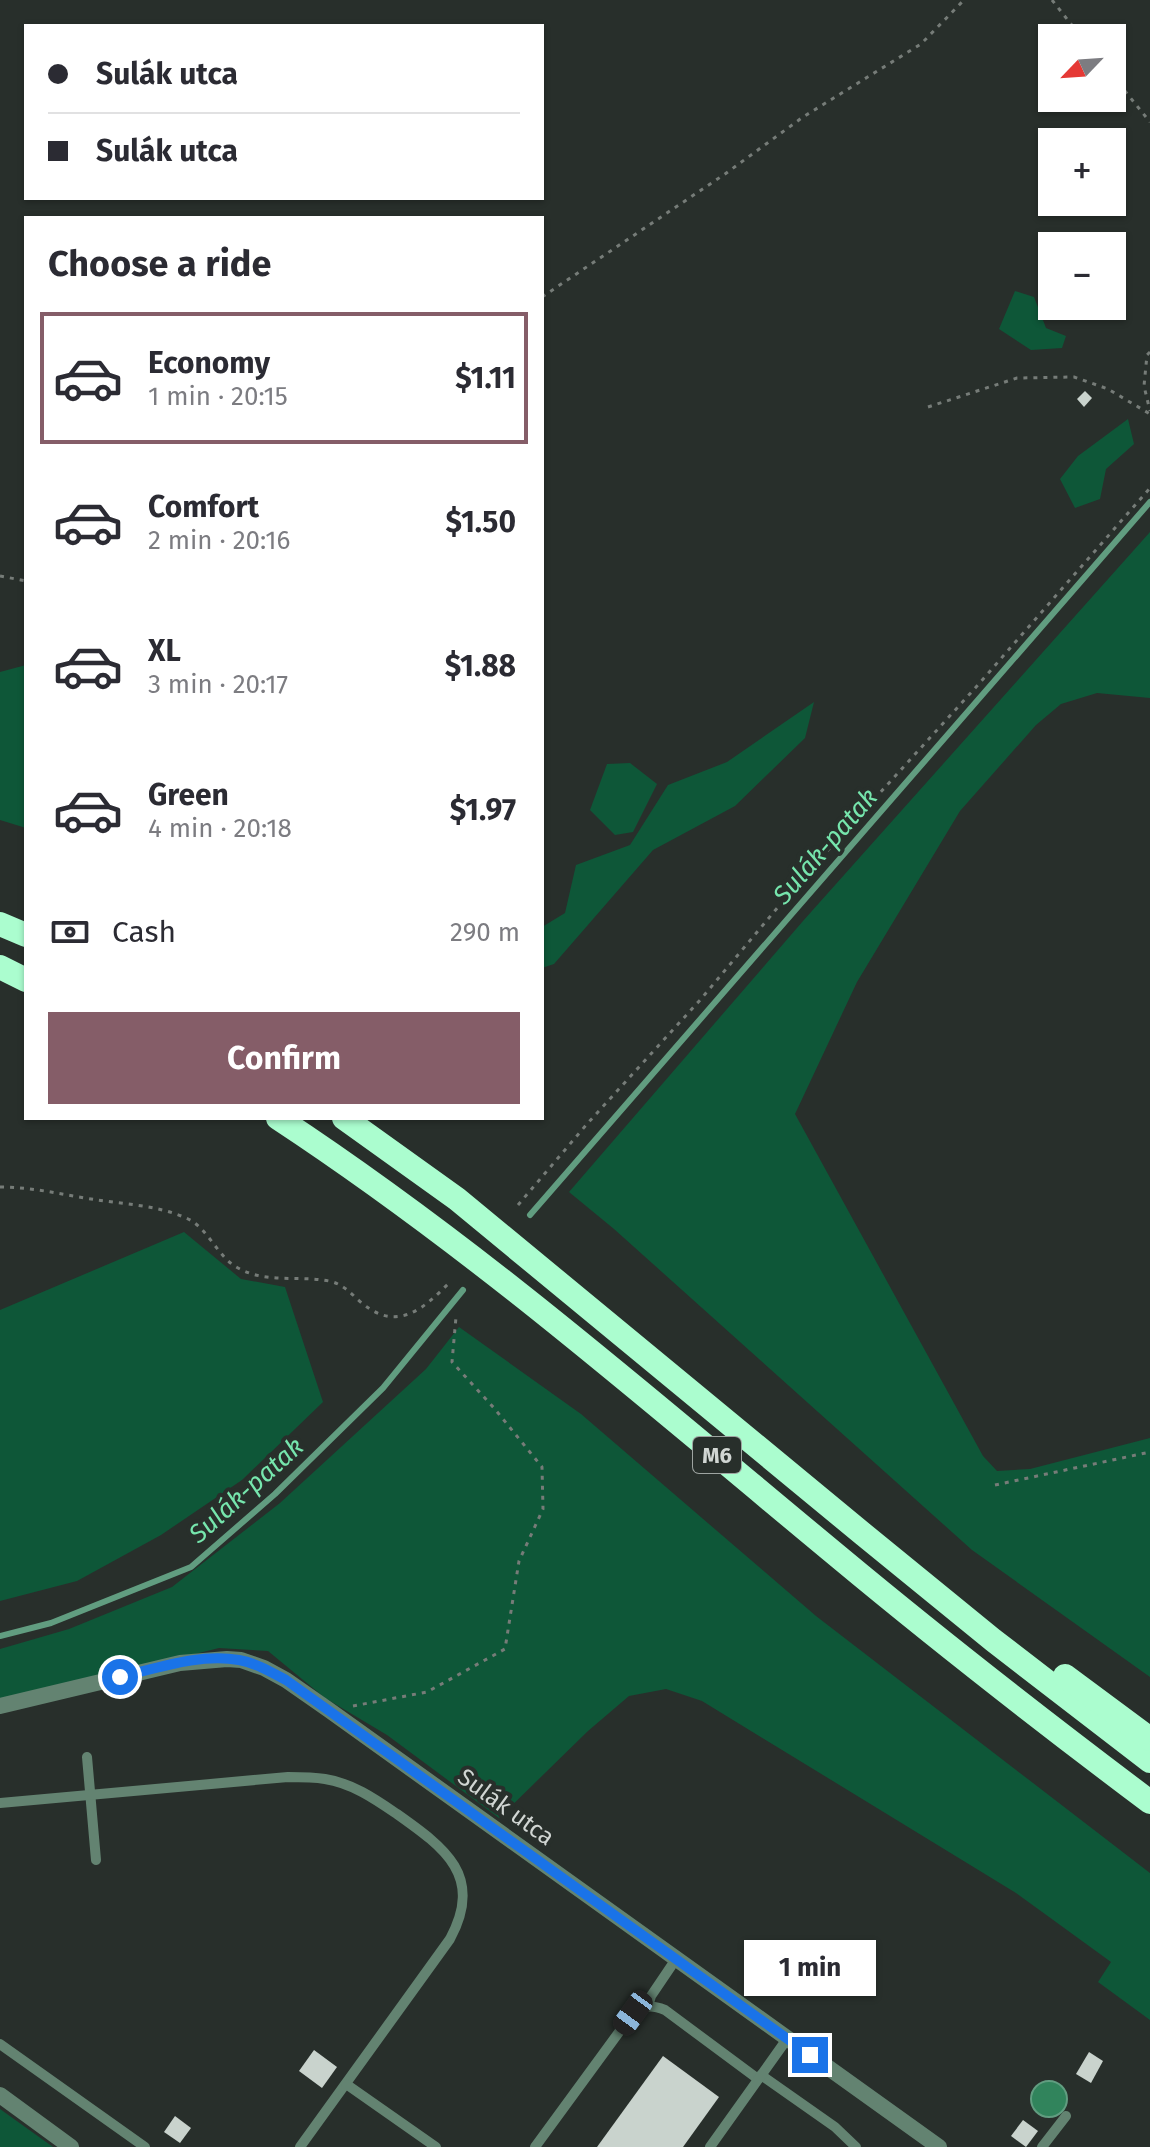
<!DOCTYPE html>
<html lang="en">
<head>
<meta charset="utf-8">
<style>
  body { margin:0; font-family:"Fira Sans",sans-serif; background:#f7f7f7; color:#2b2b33; height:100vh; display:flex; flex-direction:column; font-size:30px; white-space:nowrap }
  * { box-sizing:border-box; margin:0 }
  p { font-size:26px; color:#7c7c81 }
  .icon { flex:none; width:44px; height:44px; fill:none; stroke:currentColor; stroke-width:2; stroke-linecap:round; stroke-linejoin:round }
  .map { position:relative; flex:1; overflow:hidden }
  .drawer { position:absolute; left:24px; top:216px; width:520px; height:904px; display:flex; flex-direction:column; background:#fff; border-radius:0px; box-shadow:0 2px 6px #0004 }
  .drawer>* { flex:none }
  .guide { position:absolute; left:24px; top:24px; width:520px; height:176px; border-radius:0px; box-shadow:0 2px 6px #0004; display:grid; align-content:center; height:176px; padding:0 24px; background:#fff }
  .needle { width:52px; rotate:245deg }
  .fabs { position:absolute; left:1038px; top:24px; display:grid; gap:16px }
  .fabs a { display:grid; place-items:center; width:88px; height:88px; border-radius:0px; background:#fff; box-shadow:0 2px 6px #0004; font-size:40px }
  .end { position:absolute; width:36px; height:36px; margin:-18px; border:10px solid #1a73e8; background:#fff; box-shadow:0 0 0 4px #fff }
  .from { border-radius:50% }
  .bubble { position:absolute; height:56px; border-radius:0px; background:#fff; box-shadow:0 2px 6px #0004; font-size:26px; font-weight:700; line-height:56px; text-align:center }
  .car { position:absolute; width:24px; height:48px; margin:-24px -12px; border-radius:10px; box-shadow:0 0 6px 2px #0007; background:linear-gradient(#222 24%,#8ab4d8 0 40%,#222 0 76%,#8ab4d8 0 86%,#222 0) }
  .guide b { display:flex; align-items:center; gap:28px; height:76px; font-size:30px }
  .guide b+b { border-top:2px solid #e1e1e2 }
  .guide i { width:20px; height:20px; background:#2b2b33 }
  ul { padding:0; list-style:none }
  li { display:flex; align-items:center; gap:24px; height:132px; margin:0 16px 12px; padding:0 8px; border:4px solid transparent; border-radius:0px }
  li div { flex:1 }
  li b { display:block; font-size:30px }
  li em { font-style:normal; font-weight:700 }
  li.current { border-color:#855d68 }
  li>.icon { width:72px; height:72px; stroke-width:1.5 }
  h2 { padding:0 24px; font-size:36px; line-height:96px }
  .pay { display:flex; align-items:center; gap:20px; height:88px; padding:0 24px; font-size:30px }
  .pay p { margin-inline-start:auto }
  .cta { display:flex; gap:16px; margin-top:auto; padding:16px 24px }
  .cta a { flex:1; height:92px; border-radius:0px; background:#855d68; color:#fff; font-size:32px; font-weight:700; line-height:92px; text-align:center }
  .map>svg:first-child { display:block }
  .green { fill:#0e5738 }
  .water { fill:#31845c; stroke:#619d80; stroke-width:2 }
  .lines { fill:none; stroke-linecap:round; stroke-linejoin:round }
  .stream { stroke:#619d80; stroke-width:6 }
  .building { fill:#c9d3cd }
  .path { stroke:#767c78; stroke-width:3; stroke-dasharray:4 6; stroke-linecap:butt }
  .service { stroke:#638371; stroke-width:10 }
  .minor { stroke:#638371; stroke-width:16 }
  .motorway { stroke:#abfdcf; stroke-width:24 }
  .route { stroke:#1a73e8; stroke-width:10 }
  .labels { text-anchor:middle; stroke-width:8; stroke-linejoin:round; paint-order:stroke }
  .shield { fill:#282f2b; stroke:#9ea4a1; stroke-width:2 }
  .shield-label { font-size:22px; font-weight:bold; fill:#d1d6d3 }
  .street-label { font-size:24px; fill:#d1d6d3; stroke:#282f2b }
  .water-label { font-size:26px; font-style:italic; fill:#76e6ad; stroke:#282f2b }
</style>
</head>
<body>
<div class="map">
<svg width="1150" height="2147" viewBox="0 0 1150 2147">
  <rect width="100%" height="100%" fill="#282f2b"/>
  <!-- green -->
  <g class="green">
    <polygon points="1015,291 1034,297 1046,328 1066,336 1062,348 1031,350 999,329"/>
    <polygon points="1128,419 1134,444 1106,469 1100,499 1075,508 1060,479 1078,456"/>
    <polygon points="1150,532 1150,698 1097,693 1061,704 1036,725 960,811 857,982 795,1114 983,1456 997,1471 1030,1469 1150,1438 1150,1677 972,1550 614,1229 569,1192 803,921"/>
    <polygon points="26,665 26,828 0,820 0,672"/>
    <polygon points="814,702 805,738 735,806 653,850 554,964 542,968 542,927 565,913 576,865 630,845 668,785 727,762"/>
    <polygon points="630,763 657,784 633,832 615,835 590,810 607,764"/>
    <polygon points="184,1232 241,1279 285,1287 323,1402 242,1480 161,1535 77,1581 0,1601 0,1310"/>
    <polygon points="459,1327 581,1414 816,1616 1150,1873 1150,2020 1098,1982 1111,1962 1016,1893 702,1701 666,1689 629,1696 588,1731 499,1818 387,1735 325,1698 268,1651 219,1648 0,1703 0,1649 69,1629 172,1587 280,1503 426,1369"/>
    <polygon points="0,2109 53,2147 0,2147"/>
  </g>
  <!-- water -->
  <circle class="water" cx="1049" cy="2099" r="18"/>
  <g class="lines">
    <!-- stream -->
    <g class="stream">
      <polyline points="530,1215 1150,502"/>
      <polyline points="0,1636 51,1623 191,1567 275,1494 383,1388 463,1290"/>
    </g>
  </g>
  <!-- building -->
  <g class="building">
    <polygon points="1085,391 1092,398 1084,407 1077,399"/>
    <polygon points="314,2050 337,2067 322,2088 299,2071"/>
    <polygon points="1089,2052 1103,2061 1091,2083 1076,2074"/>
    <polygon points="663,2056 719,2097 683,2147 597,2147"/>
    <polygon points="175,2116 191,2128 180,2143 164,2132"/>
    <polygon points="1023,2120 1038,2131 1026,2147 1011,2136"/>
  </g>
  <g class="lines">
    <!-- path -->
    <g class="path">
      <polyline points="1052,0 1082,38"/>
      <polyline points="1112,75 1150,122"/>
      <polyline points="542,297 725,174 803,117 921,44 964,0"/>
      <polyline points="1150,352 1147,355 1144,386 1150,411"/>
      <polyline points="928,407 1017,378 1074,377 1108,389 1150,414"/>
      <polyline points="0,576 26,581"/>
      <path d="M0,1187C31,1187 60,1194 91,1199C122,1204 157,1205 186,1218C208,1227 217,1257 238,1268C267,1284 298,1275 329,1281C344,1284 352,1295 363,1304C399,1333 425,1307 451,1281"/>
      <polyline points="518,1205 587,1124 701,999 799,882 977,686 1150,488"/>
      <polyline points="995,1485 1150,1452"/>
      <polyline points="353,1706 427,1692 505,1649 519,1561 543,1509 542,1467 494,1408 452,1362 456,1317"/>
    </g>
    <!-- service -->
    <g class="service">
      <polyline points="87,1757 96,1860"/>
      <path d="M0,1803L288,1777C300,1777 313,1777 325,1779C352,1783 375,1799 397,1814C445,1848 484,1876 450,1939L300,2147"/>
      <polyline points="648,2006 651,1996 676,1959"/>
      <polyline points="0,2044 145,2147"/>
      <polyline points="761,2075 835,2127 856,2147"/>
      <polyline points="346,2084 436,2147"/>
      <path d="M535,2147L633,2013C645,2005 652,2005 665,2010L758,2079"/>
      <polyline points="710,2147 787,2039"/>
      <polyline points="1042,2147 1066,2116"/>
    </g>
    <!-- minor -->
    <g class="minor">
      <polyline points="0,1706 180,1663 227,1659 241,1660 264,1668 286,1680 329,1710 939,2147"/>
      <polyline points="0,2095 71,2147"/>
    </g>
    <!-- motorway -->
    <g class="motorway">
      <polyline points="0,924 26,935"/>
      <polyline points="0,967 26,980"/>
      <path d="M278,1118C480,1251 655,1405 840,1558C941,1642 1045,1723 1150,1802"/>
      <polyline points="344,1118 457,1199 863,1534 993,1640 1150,1761"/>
      <polyline points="1065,1676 1150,1739"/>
    </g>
  </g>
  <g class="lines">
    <!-- route -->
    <path class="route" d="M120,1677C158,1668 200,1653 239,1660C256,1663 271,1672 286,1680L810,2055"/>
  </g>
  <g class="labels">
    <!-- shield labels -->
    <rect class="shield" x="693" y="1437" width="48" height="36" rx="6"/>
    <g class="shield-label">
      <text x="717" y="1463">M6</text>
    </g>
    <!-- street labels -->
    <g class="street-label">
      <text transform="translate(506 1807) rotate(36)" y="8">Sulák utca</text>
    </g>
    <!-- water labels -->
    <g class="water-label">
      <text transform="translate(825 846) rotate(-49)" y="9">Sulák-patak</text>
      <text transform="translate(246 1490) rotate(-42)" y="9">Sulák-patak</text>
    </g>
  </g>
</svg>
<div class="fabs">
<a><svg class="needle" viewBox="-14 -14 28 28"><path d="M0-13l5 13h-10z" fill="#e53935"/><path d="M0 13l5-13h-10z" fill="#7c7c81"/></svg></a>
<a>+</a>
<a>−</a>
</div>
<i class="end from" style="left:120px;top:1677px"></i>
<i class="end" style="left:810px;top:2055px"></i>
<div class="bubble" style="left:744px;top:1940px;width:132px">1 min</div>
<i class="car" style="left:633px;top:2013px;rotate:216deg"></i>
<div class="guide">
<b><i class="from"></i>Sulák utca</b>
<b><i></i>Sulák utca</b>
</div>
<section class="drawer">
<h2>Choose a ride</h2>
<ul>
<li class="current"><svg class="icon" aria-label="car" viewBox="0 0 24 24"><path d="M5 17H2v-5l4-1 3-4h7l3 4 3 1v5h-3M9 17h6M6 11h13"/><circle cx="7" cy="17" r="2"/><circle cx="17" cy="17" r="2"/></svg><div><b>Economy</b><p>1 min · 20:15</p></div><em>$1.11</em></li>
<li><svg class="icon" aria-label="car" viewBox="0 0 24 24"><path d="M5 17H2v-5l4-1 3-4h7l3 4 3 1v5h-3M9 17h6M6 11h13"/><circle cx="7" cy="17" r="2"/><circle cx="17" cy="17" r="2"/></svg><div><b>Comfort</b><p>2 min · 20:16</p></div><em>$1.50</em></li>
<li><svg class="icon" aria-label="car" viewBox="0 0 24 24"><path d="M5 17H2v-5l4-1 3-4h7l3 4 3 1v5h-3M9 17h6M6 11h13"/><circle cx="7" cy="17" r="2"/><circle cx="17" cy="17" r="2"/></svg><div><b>XL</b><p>3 min · 20:17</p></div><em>$1.88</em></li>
<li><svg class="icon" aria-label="car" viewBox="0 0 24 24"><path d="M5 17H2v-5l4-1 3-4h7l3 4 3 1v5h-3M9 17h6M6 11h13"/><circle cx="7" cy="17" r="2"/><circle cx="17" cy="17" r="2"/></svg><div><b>Green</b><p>4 min · 20:18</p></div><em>$1.97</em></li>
</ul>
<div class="pay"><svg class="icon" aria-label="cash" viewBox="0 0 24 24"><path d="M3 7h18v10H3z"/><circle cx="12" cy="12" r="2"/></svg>Cash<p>290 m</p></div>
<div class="cta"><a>Confirm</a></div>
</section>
</div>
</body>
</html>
